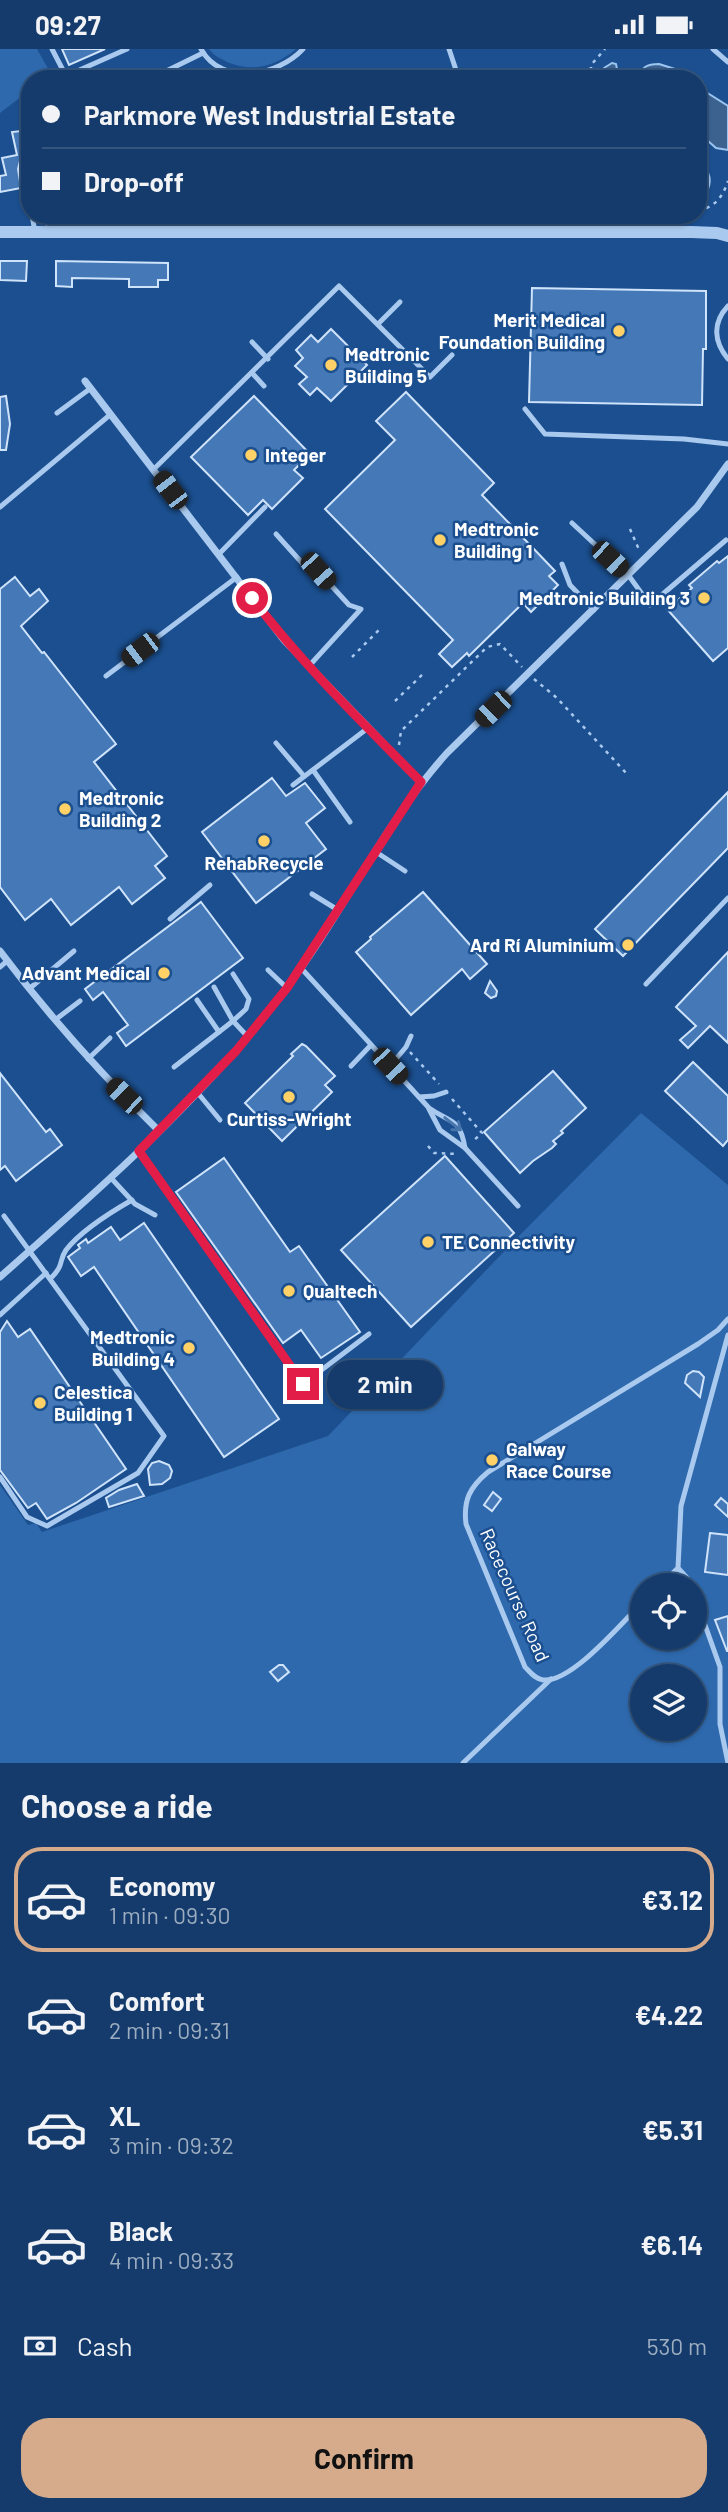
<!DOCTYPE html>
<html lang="en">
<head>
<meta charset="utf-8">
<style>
  body { margin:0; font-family:Barlow,sans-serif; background:#1d4271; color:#f1f3f6; height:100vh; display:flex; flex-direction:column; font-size:26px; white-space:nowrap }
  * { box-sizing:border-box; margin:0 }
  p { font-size:23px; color:#9dadc1 }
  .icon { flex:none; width:38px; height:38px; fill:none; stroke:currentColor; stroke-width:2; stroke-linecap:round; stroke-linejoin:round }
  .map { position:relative; height:1714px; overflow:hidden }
  .side { display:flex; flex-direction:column; background:#143b6b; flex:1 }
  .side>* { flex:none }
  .banner { position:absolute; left:21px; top:21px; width:686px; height:154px; border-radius:28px; box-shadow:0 2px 5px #0004,0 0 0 2px #33557e; display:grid; align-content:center; height:154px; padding:0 21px; background:#143b6b }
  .tools { position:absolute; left:630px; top:1524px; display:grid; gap:14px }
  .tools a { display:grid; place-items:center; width:77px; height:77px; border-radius:50%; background:#143b6b; box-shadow:0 2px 5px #0004,0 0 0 2px #33557e; font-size:35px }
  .end { position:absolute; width:32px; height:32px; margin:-16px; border:9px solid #e11d48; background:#fff; box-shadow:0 0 0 4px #fff }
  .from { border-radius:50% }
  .bubble { position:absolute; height:49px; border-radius:24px; background:#143b6b; box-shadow:0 2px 5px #0004,0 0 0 2px #33557e; font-size:23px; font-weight:700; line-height:49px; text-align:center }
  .car { position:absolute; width:21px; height:42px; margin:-21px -10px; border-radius:9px; box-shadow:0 0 5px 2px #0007; background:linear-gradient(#222 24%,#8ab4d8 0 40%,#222 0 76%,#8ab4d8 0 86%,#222 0) }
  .banner b { display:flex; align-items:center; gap:24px; height:66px; font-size:26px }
  .banner b+b { border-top:2px solid #33557e }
  .banner i { width:18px; height:18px; background:#f1f3f6 }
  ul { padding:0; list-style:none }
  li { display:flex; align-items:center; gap:21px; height:105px; margin:0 14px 10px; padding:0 7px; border:4px solid transparent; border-radius:28px }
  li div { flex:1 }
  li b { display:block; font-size:26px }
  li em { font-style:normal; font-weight:700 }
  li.selected { border-color:#d6ab8b }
  li>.icon { width:63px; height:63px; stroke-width:1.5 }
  h2 { padding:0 21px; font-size:32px; line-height:84px }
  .pay { display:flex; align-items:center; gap:18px; height:77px; padding:0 21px; font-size:26px }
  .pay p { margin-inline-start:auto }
  .cta { display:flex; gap:14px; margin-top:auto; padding:14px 21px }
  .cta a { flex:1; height:80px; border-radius:28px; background:#d6ab8b; color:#111; font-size:28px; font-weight:700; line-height:80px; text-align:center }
  .status { display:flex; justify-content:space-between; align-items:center; height:49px; padding:0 35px; background:#143b6b; direction:ltr }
  .status svg { height:19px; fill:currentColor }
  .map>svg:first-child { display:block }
  .green { fill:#2e69ad; fill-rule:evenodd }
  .water { fill:#3c6290; stroke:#9cc4f0; stroke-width:2 }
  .building { fill:#4478b7; stroke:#cfe3fa; stroke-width:2 }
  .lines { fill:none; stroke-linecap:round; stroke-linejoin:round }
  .path { stroke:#a9c9ee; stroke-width:2.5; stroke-dasharray:3.5 5; stroke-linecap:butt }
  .service { stroke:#a9c9ee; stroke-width:5 }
  .minor { stroke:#a9c9ee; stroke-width:7 }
  .tertiary { stroke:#a9c9ee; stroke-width:12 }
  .oneway { stroke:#4674ac }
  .route { stroke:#e11d48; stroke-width:9 }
  .poi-dot { fill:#ffd166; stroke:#1b4f8f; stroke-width:2.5 }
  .labels { text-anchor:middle; stroke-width:5; stroke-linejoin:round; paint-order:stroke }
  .poi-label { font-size:19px; font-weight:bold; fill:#fff; stroke:#1b4f8f; text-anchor:start }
  .street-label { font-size:19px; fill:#fff; stroke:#1b4f8f }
</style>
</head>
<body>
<div class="status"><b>09:27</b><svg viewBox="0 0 49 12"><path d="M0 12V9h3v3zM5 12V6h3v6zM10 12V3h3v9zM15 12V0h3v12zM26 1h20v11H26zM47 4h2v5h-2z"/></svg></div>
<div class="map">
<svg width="728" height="1714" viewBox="0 0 728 1714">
  <rect width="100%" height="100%" fill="#1b4f8f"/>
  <!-- green -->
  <g class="green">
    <polygon points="0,0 37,0 51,25 44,30 30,30 30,41 0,64"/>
    <path d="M209,0H296C276,17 253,24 227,13C220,9 214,7 209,0Z"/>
    <path d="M641,1064L728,1136V1714H0V1436L28,1476L36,1474L42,1483L328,1387L513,1193ZM642,1536H695V1589H642ZM642,1628H695V1680H642Z"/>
  </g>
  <!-- water -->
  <g class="water">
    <polygon points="612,14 616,15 619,30 602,30 604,19"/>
    <path d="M659,15L678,21L690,30H638C641,18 647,15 659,15Z"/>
    <polygon points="698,38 728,57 728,101 716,99 698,83"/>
    <path d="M698,112C707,120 713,128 708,140L698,146Z"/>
  </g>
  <!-- building -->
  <g class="building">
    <polygon points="62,0 105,0 69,16"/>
    <polygon points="21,82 27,111 20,112 18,120 21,139 0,143 0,127 6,126 2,109 17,106 12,83"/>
    <polygon points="0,212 27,212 26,232 0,231"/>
    <polygon points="56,212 168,214 168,231 158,231 158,238 129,238 129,230 72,229 72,238 56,237"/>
    <polygon points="532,239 706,242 706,300 703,300 702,356 529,353"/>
    <polygon points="331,280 367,316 331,352 317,339 310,346 299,335 307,328 295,317 303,309 296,301 311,286 318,293"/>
    <polygon points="406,343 494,434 482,446 555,522 549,527 558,536 531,563 523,554 469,607 467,604 452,618 439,605 453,591 325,460 395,391 376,372"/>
    <polygon points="6,347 10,375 6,401 0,401 0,348"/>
    <polygon points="254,347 310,405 294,421 303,429 272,460 263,451 248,466 191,408"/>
    <polygon points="728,507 728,599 713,612 667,560 692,539 689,536 717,512 719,514"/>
    <polygon points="15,528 30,547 39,540 48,552 21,577 42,604 44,603 116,695 94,713 167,807 155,817 165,829 132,855 119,838 71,876 51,850 25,871 0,838 0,540"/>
    <polygon points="272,729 286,747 305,734 325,759 306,774 326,800 256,854 202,783"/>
    <polygon points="728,743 728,799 623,907 595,880"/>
    <polygon points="423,843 487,915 470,930 462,920 411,966 356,903 371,890 370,888"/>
    <polygon points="201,853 243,909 126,997 117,984 128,976 103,943 93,951 85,940"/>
    <polygon points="728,903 728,994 710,977 688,999 680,991 696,977 676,958"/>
    <polygon points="490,932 497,942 496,947 491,949 485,944"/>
    <polygon points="302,995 306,997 335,1027 325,1036 332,1043 282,1092 245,1054 293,1007 291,1005"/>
    <polygon points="693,1013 728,1047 728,1091 723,1097 665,1042"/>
    <polygon points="553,1022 586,1059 561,1082 563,1084 553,1092 556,1095 552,1099 533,1112 520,1124 484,1083"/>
    <polygon points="0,1024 46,1083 50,1080 62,1096 16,1132 5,1117 0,1121"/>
    <polygon points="445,1107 514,1184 411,1278 341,1201"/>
    <polygon points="224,1109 290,1203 299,1197 360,1283 321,1309 301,1281 283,1294 176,1143"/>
    <polygon points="144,1174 279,1370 224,1408 94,1218 81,1227 68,1208 80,1199 78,1196 86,1190 88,1194 111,1178 120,1191"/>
    <polygon points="7,1272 18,1288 30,1280 126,1420 76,1454 47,1470 36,1454 28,1459 0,1421 0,1283"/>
    <polygon points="693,1322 699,1323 704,1328 700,1348 685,1334 687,1326"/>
    <polygon points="159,1412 169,1416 172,1422 170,1429 162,1435 150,1436 148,1420 152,1414"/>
    <polygon points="137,1435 144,1447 109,1458 106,1449 119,1441"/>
    <polygon points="493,1443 501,1450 492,1462 484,1456"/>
    <polygon points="721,1449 728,1455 728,1468 715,1456"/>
    <polygon points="710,1484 728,1486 728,1526 705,1523"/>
    <polygon points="728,1567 728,1602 727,1602 715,1571"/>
    <polygon points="279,1616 283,1616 289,1623 278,1632 270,1623"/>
  </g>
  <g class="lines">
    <!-- path -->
    <g class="path">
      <polyline points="591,30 591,16 605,0"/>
      <path d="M698,161C715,159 723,147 728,132"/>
      <polyline points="630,480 640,503"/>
      <polyline points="352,608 381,579"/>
      <polyline points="534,630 557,649 627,725"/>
      <polyline points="395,652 425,623"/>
      <polyline points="399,696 401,682 487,598 500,595 522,618"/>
      <polyline points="410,1003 439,1035"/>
      <polyline points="452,1050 482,1084 473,1092"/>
      <polyline points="428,1097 434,1104 457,1105"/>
    </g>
    <!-- service -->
    <g class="service">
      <polyline points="52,0 66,27 127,0"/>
      <path d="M201,0C222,38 278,27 303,0"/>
      <polyline points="449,0 459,30"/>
      <polyline points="713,0 728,13"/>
      <polyline points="150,30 203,4"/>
      <polyline points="361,30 363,24"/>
      <polyline points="29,75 30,78"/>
      <polyline points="30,120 23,121 30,154"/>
      <polyline points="32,166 35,183"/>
      <polyline points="46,166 49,183"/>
      <polyline points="119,166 120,183"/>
      <path d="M728,257C712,274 714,293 728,310"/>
      <polyline points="378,275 400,253"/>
      <polyline points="252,293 268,310"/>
      <polyline points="253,325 264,337"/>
      <polyline points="525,360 545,385 684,390 728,395"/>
      <polyline points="57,364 91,339"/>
      <polyline points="154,420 339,237 430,328 452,306"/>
      <polyline points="0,458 111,365"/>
      <polyline points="572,474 629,527 650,556 726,491"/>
      <polyline points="276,485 303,515 318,522 349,556 361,560 309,617"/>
      <polyline points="219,505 265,458"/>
      <polyline points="562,515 570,536 594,561"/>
      <polyline points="106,627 237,528"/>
      <polyline points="276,694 304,727"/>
      <polyline points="313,721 350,773"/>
      <polyline points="293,736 368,679"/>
      <polyline points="376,803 405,822"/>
      <polyline points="312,845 338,861"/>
      <polyline points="170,870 210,836"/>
      <polyline points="0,918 7,912"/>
      <path d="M301,919L429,1059C450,1074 460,1068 465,1099"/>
      <polyline points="268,921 287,939"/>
      <polyline points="646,935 728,849"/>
      <polyline points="214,938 233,972 246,960 249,950 233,925"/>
      <polyline points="29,940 74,902"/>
      <polyline points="197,951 219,983"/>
      <polyline points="55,971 80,952"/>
      <polyline points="88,1010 110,989"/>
      <polyline points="351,1017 371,996"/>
      <polyline points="390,1017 406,998 411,987"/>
      <polyline points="174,1018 233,972 248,988"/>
      <polyline points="197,1043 220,1071"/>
      <polyline points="419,1048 434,1047 446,1043"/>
      <polyline points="429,1060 440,1081 465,1099 518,1157"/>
      <polyline points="139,1102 303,1335 369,1285"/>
      <polyline points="111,1129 135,1155 155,1166"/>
      <path d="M51,1229C65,1215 58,1213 66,1201C80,1183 111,1163 132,1151"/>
      <polyline points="0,1266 46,1224"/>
      <polyline points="0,1428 27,1468 47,1477 138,1424 164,1387 4,1167"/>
      <polyline points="660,1536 678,1519"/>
      <polyline points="691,1536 688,1530 678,1519 681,1457 728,1286"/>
      <polyline points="695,1548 720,1618 720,1675 728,1714"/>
      <path d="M642,1554C622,1573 572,1634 543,1631C535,1630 530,1623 525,1618L466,1475C463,1451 470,1438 488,1423L698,1295L718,1281L728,1270"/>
      <polyline points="463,1714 551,1630"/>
    </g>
    <!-- minor -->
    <g class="minor">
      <polyline points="85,332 284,591 421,733"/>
      <path d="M0,902C48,966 101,1025 158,1081"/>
      <path d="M0,1228C100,1140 205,1048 285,941C343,865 383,775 447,704L697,458L728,415"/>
    </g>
    <!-- tertiary -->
    <polyline class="tertiary" points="0,183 691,183 717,184 728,187"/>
  </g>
  <!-- one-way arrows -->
  <defs><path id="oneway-shaft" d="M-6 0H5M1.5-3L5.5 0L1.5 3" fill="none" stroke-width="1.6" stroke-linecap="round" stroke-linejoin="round" transform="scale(1.75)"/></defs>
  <use class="oneway" href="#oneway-shaft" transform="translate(453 1075) rotate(38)"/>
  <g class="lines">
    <!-- route -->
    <path class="route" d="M252,549C303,616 363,674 421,733L287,939L236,1002L139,1102L303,1335"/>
  </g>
  <!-- markers -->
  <g class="poi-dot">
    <circle cx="619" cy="282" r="7"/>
    <circle cx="331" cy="316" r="7"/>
    <circle cx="251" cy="406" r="7"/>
    <circle cx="440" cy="491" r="7"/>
    <circle cx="704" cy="549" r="7"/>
    <circle cx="65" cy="760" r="7"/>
    <circle cx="264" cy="792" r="7"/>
    <circle cx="628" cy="896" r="7"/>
    <circle cx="164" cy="924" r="7"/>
    <circle cx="289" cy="1048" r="7"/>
    <circle cx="428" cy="1193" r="7"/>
    <circle cx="289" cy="1242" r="7"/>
    <circle cx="189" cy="1299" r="7"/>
    <circle cx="40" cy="1354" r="7"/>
    <circle cx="492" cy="1411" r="7"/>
  </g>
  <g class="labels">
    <!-- poi labels -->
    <g class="poi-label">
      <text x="605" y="278" text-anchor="end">Merit Medical<tspan x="605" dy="22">Foundation Building</tspan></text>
      <text x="345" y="312">Medtronic<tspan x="345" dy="22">Building 5</tspan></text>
      <text x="265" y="413">Integer</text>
      <text x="454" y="487">Medtronic<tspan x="454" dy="22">Building 1</tspan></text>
      <text x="690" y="556" text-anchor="end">Medtronic Building 3</text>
      <text x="79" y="756">Medtronic<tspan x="79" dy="22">Building 2</tspan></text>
      <text x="264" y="821" text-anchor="middle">RehabRecycle</text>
      <text x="614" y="903" text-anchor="end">Ard Rí Aluminium</text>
      <text x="150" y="931" text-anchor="end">Advant Medical</text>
      <text x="289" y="1077" text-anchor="middle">Curtiss-Wright</text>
      <text x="442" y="1200">TE Connectivity</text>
      <text x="303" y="1249">Qualtech</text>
      <text x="175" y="1295" text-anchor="end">Medtronic<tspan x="175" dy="22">Building 4</tspan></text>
      <text x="54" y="1350">Celestica<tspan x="54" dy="22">Building 1</tspan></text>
      <text x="506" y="1407">Galway<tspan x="506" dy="22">Race Course</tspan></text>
    </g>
    <!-- street labels -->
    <g class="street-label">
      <text transform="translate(515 1546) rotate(66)" y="7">Racecourse Road</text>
    </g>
  </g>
</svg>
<div class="tools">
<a><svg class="icon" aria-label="locate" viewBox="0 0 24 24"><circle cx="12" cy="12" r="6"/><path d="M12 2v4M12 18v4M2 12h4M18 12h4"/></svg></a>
<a><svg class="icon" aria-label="layers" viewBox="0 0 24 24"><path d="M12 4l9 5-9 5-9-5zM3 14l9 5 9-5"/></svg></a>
</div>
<i class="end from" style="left:252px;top:549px"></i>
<i class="end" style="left:303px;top:1335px"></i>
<div class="bubble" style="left:327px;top:1311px;width:116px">2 min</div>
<i class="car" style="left:170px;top:441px;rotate:323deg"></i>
<i class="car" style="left:610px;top:510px;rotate:133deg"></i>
<i class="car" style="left:318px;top:522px;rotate:138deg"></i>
<i class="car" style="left:140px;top:601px;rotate:233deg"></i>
<i class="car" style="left:493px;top:660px;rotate:226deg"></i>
<i class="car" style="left:390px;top:1017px;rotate:137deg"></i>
<i class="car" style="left:124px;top:1047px;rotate:314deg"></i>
<div class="banner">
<b><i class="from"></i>Parkmore West Industrial Estate</b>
<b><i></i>Drop-off</b>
</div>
</div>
<section class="side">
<h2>Choose a ride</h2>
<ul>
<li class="selected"><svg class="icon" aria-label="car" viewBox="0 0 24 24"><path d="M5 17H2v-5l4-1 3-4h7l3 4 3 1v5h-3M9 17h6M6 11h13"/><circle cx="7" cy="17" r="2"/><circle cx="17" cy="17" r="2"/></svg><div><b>Economy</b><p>1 min · 09:30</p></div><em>€3.12</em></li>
<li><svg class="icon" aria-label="car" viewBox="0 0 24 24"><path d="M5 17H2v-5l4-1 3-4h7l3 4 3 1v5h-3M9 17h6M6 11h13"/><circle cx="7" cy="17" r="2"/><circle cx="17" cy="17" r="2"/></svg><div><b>Comfort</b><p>2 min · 09:31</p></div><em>€4.22</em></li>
<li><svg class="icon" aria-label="car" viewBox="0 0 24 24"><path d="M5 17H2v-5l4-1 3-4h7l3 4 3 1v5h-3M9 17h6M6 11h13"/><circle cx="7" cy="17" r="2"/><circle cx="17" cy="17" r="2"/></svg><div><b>XL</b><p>3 min · 09:32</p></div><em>€5.31</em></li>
<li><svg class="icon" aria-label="car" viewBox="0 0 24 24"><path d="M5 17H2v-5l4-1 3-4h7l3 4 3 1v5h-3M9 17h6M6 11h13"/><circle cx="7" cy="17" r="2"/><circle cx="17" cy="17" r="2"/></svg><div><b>Black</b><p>4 min · 09:33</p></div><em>€6.14</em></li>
</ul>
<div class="pay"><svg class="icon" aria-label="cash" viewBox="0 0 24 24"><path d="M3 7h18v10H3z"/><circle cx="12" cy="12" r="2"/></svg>Cash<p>530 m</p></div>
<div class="cta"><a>Confirm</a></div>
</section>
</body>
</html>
